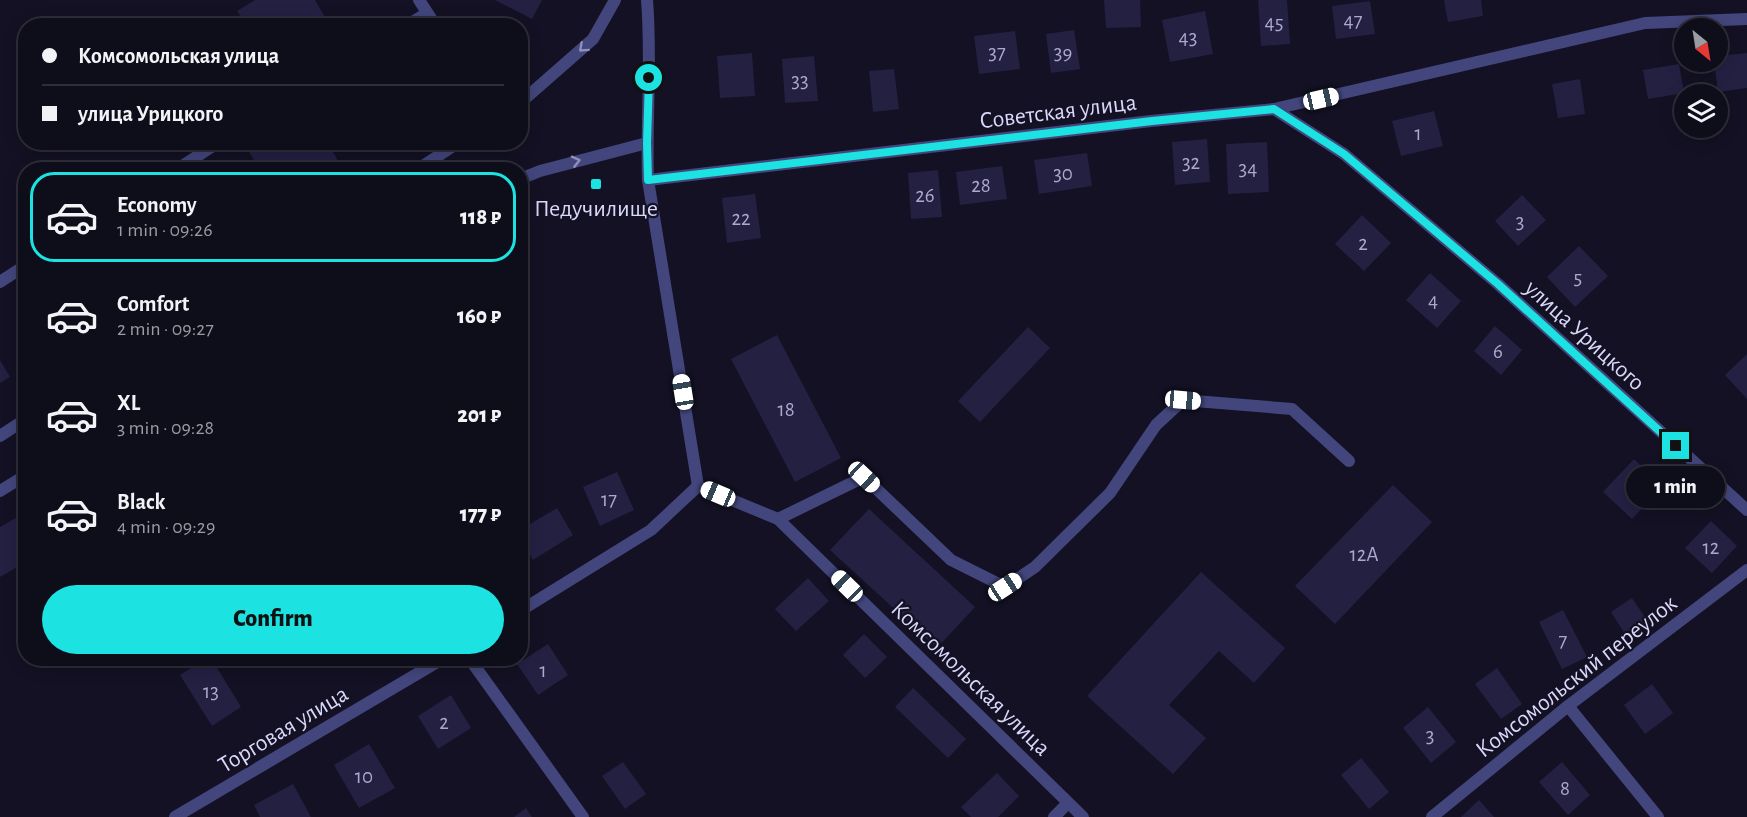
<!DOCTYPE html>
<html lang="en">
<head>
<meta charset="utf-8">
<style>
  body { margin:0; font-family:"Alegreya Sans",sans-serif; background:#1c1b27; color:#f1f3f6; height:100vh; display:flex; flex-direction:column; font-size:22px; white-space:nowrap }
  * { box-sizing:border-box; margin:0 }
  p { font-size:20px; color:#9b9ca2 }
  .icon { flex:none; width:33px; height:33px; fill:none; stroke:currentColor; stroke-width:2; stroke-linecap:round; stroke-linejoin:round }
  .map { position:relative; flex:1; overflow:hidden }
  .panel { position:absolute; left:18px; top:162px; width:510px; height:504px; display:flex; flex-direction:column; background:#0e0d1a; border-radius:24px; box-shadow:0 3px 15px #0003,0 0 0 2px #2e2d39 }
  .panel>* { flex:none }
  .hud { position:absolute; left:18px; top:18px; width:510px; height:132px; border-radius:24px; box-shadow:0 3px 15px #0003,0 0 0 2px #2e2d39; display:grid; align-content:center; height:132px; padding:0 24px; background:#0e0d1a }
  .needle { width:39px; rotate:150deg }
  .controls { position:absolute; left:1674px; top:18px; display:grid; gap:12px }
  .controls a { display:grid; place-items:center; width:54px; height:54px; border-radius:50%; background:#0e0d1a; box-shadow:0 3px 15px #0003,0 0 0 2px #2e2d39; font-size:30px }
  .end { position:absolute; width:27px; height:27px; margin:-14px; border:8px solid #1ce2e2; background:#111; box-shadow:0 0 0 3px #111 }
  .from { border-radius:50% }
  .bubble { position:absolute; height:42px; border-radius:21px; background:#0e0d1a; box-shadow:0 3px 15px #0003,0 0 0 2px #2e2d39; font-size:20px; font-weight:800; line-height:42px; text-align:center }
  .car { position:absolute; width:18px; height:36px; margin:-18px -9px; border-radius:8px; box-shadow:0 0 4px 2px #0007; background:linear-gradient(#fff 24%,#345 0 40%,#fff 0 76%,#345 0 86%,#fff 0) }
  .hud b { display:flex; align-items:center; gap:21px; height:57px; font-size:22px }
  .hud b+b { border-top:2px solid #2e2d39 }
  .hud i { width:15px; height:15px; background:#f1f3f6 }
  ul { padding:10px 0 0; list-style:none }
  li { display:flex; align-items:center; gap:18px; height:90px; margin:0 12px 9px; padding:0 12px; border:3px solid transparent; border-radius:24px }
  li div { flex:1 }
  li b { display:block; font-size:22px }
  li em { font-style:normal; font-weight:800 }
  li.active { border-color:#1ce2e2 }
  li>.icon { width:54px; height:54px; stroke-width:1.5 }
  .cta { display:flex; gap:12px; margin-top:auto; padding:12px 24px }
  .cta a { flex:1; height:69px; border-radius:36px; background:#1ce2e2; color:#111; font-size:24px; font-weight:800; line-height:69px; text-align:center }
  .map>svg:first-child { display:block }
  .building { fill:#232042 }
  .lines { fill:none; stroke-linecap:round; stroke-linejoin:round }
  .minor { stroke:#42467c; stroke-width:12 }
  .oneway { stroke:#8e8fbb }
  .route { stroke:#1ce2e2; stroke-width:8 }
  .poi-dot { fill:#1ce2e2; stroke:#131123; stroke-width:2 }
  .labels { text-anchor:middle; stroke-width:4.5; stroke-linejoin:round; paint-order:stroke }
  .number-label { font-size:21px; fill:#acaacc }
  .street-label { font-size:24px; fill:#d9d8fa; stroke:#131123 }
  .poi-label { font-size:24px; fill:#d9d8fa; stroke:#131123 }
</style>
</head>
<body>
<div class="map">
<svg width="1747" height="817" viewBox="0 0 1747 817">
  <rect width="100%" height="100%" fill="#131123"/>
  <!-- building -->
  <g class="building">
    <polygon points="255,0 315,0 330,26 246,26 237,11"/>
    <polygon points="495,0 542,0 532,19"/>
    <polygon points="1104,0 1140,0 1141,27 1106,28"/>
    <polygon points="1258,0 1287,0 1290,44 1261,46"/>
    <polygon points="1444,0 1481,0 1483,16 1448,22"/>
    <polygon points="1370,1 1375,34 1336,39 1332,6"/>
    <polygon points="1205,11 1213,54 1170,62 1162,20"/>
    <polygon points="1074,30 1080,69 1051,73 1046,34"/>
    <polygon points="1015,31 1020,69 979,74 974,36"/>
    <polygon points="752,53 755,96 720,98 717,56"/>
    <polygon points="1747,53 1747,88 1718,92 1714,62 1718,62 1718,56"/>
    <polygon points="814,56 818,101 785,103 782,59"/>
    <polygon points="1679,64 1684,93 1648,99 1643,70"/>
    <polygon points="894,69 899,109 873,112 869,71"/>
    <polygon points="1580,79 1585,114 1558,118 1552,84"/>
    <polygon points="1434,111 1443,146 1401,156 1392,121"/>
    <polygon points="1207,139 1210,182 1175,185 1172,142"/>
    <polygon points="261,142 327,142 341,166 334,170 260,170 248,150"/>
    <polygon points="1267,142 1269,192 1228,194 1226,144"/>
    <polygon points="1087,153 1092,186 1039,194 1034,160"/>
    <polygon points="1002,166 1007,199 960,205 956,172"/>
    <polygon points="938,170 942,217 911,219 908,173"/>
    <polygon points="755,194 761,238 727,243 722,198"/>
    <polygon points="1522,195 1546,220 1518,246 1495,221"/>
    <polygon points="1362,215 1391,243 1364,271 1335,244"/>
    <polygon points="1579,246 1608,276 1575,307 1547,277"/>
    <polygon points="1430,273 1461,301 1437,328 1406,300"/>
    <polygon points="1495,326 1522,350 1501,375 1474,351"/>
    <polygon points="1028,327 1050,348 980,422 958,401"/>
    <polygon points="777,335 841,458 795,482 731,359"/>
    <polygon points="1747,354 1747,399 1725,375"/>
    <polygon points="0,360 10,377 0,383"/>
    <polygon points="1634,459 1663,486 1632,519 1603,492"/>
    <polygon points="617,472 634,510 600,526 583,487"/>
    <polygon points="1393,485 1432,522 1335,624 1295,586"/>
    <polygon points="557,508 573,535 533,560 520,540 520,530"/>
    <polygon points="869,509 975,607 937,648 830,550"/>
    <polygon points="26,512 26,562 0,577 0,527"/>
    <polygon points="1711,521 1737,546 1712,573 1685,548"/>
    <polygon points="1201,572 1285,648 1254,683 1219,651 1169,705 1206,738 1173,774 1087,696"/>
    <polygon points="808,578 829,601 796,631 775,609"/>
    <polygon points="1632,598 1647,620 1625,634 1611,612"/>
    <polygon points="1563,610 1587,657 1562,669 1539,622"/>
    <polygon points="864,634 887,657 865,678 843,655"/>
    <polygon points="548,644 568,675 538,695 517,664"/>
    <polygon points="207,658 211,658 241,707 212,726 180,675"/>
    <polygon points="1497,668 1522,704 1501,719 1475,684"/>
    <polygon points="1652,684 1673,713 1645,734 1624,705"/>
    <polygon points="913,688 966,739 948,758 895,707"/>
    <polygon points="451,695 471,728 438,749 418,716"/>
    <polygon points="1428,707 1456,742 1431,763 1403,728"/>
    <polygon points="369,744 395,788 359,808 334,765"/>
    <polygon points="1361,758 1389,792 1369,809 1341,775"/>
    <polygon points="623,762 646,794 625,809 602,776"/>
    <polygon points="1562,762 1590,795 1568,815 1539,782"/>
    <polygon points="997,773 1019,796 998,817 971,817 961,807"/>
    <polygon points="293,784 311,817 260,817 254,805"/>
    <polygon points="1479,800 1494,817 1461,817"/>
    <polygon points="526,808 532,817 514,817"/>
  </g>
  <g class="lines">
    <!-- minor -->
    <g class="minor">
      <polyline points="419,0 436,26"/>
      <path d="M647,0C652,60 646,120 648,180L698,486L778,519L1083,817"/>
      <polyline points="406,26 427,13"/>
      <polyline points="520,103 593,39 615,0"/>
      <polyline points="1274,109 1344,154 1498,284 1747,510"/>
      <polyline points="176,170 219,142"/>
      <polyline points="417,170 459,142"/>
      <polyline points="520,179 540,171 647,143"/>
      <polyline points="648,180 1151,121 1274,109 1645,23 1747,19"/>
      <polyline points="0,282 26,265"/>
      <polyline points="0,436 26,419"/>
      <polyline points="0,491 26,475"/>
      <polyline points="778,519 864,477 951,560 1005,587 1035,567 1110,493 1156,425 1183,400 1292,409 1349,461"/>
      <polyline points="520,611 651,530 698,486"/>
      <polyline points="469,658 583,817"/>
      <polyline points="1568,706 1658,817"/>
      <polyline points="175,817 444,658"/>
      <polyline points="1054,817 1068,803"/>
      <polyline points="1432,817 1568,706 1747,570"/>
    </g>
  </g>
  <!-- one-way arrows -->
  <defs><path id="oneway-chevron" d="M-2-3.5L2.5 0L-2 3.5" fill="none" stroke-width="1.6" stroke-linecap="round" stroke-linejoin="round" transform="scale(1.5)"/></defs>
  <g class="oneway">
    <use href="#oneway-chevron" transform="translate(583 48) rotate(138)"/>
    <use href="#oneway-chevron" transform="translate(576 161) rotate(-14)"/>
  </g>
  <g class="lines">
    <!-- route -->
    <polyline class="route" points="649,78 647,143 648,180 1152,121 1274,109 1344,154 1498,284 1676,446"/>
  </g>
  <!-- markers -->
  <rect class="poi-dot" x="590" y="178" width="12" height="12" rx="3"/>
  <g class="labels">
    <!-- number labels -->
    <g class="number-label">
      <text x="1353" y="27">47</text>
      <text x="1274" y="29">45</text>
      <text x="1188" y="44">43</text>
      <text x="997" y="59">37</text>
      <text x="1063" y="59">39</text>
      <text x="800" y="87">33</text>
      <text x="1418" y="140">1</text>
      <text x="1191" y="169">32</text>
      <text x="1248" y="175">34</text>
      <text x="1063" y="180">30</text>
      <text x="981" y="192">28</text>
      <text x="925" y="202">26</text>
      <text x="741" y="225">22</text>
      <text x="1520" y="228">3</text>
      <text x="1363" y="250">2</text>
      <text x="1578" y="284">5</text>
      <text x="1433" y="307">4</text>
      <text x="1498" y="358">6</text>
      <text x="786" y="416">18</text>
      <text x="609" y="506">17</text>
      <text x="1711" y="554">12</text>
      <text x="1364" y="561">12А</text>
      <text x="1563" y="647">7</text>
      <text x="543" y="677">1</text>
      <text x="211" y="698">13</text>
      <text x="444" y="729">2</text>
      <text x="1430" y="742">3</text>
      <text x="364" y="783">10</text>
      <text x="1565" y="795">8</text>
    </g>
    <!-- street labels -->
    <g class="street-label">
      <text transform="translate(1058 111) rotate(-7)" y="8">Советская улица</text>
      <text transform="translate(1585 335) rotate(42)" y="8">улица Урицкого</text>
      <text transform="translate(1576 676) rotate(-38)" y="8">Комсомольский переулок</text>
      <text transform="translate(971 678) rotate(44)" y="8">Комсомольская улица</text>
      <text transform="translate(283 729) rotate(-31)" y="8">Торговая улица</text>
    </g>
    <!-- poi labels -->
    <g class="poi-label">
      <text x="596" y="216">Педучилище</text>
    </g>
  </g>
</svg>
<div class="controls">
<a><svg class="needle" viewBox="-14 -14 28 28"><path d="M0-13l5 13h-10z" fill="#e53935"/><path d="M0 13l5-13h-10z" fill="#9b9ca2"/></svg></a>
<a><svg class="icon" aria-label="layers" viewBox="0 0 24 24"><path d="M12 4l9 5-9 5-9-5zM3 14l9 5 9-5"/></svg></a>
</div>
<i class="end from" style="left:649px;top:78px"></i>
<i class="end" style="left:1676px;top:446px"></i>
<div class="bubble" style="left:1626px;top:466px;width:99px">1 min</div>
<i class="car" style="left:1321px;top:99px;rotate:77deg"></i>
<i class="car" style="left:683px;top:392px;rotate:351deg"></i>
<i class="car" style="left:1183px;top:400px;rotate:95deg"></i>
<i class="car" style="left:864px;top:477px;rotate:133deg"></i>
<i class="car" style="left:718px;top:494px;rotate:293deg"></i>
<i class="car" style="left:847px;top:586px;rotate:314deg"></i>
<i class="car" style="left:1005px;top:587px;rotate:57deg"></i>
<div class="hud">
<b><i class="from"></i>Комсомольская улица</b>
<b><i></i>улица Урицкого</b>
</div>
<section class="panel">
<ul>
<li class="active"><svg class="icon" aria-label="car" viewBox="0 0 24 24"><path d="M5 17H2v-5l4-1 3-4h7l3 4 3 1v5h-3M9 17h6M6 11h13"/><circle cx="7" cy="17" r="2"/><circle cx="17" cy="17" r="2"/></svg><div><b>Economy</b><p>1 min · 09:26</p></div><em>118 ₽</em></li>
<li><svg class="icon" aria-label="car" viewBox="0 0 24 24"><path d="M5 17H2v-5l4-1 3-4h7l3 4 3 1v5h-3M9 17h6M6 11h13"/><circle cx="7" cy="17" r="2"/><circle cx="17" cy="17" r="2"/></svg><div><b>Comfort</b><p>2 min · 09:27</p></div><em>160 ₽</em></li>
<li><svg class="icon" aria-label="car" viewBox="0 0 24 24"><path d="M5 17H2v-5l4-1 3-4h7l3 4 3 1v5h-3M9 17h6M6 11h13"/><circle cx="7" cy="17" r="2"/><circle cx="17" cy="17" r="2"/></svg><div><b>XL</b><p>3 min · 09:28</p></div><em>201 ₽</em></li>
<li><svg class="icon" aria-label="car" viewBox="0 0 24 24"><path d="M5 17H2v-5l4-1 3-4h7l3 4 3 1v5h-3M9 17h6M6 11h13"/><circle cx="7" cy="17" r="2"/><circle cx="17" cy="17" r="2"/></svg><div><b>Black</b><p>4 min · 09:29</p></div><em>177 ₽</em></li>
</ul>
<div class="cta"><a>Confirm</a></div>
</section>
</div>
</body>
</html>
